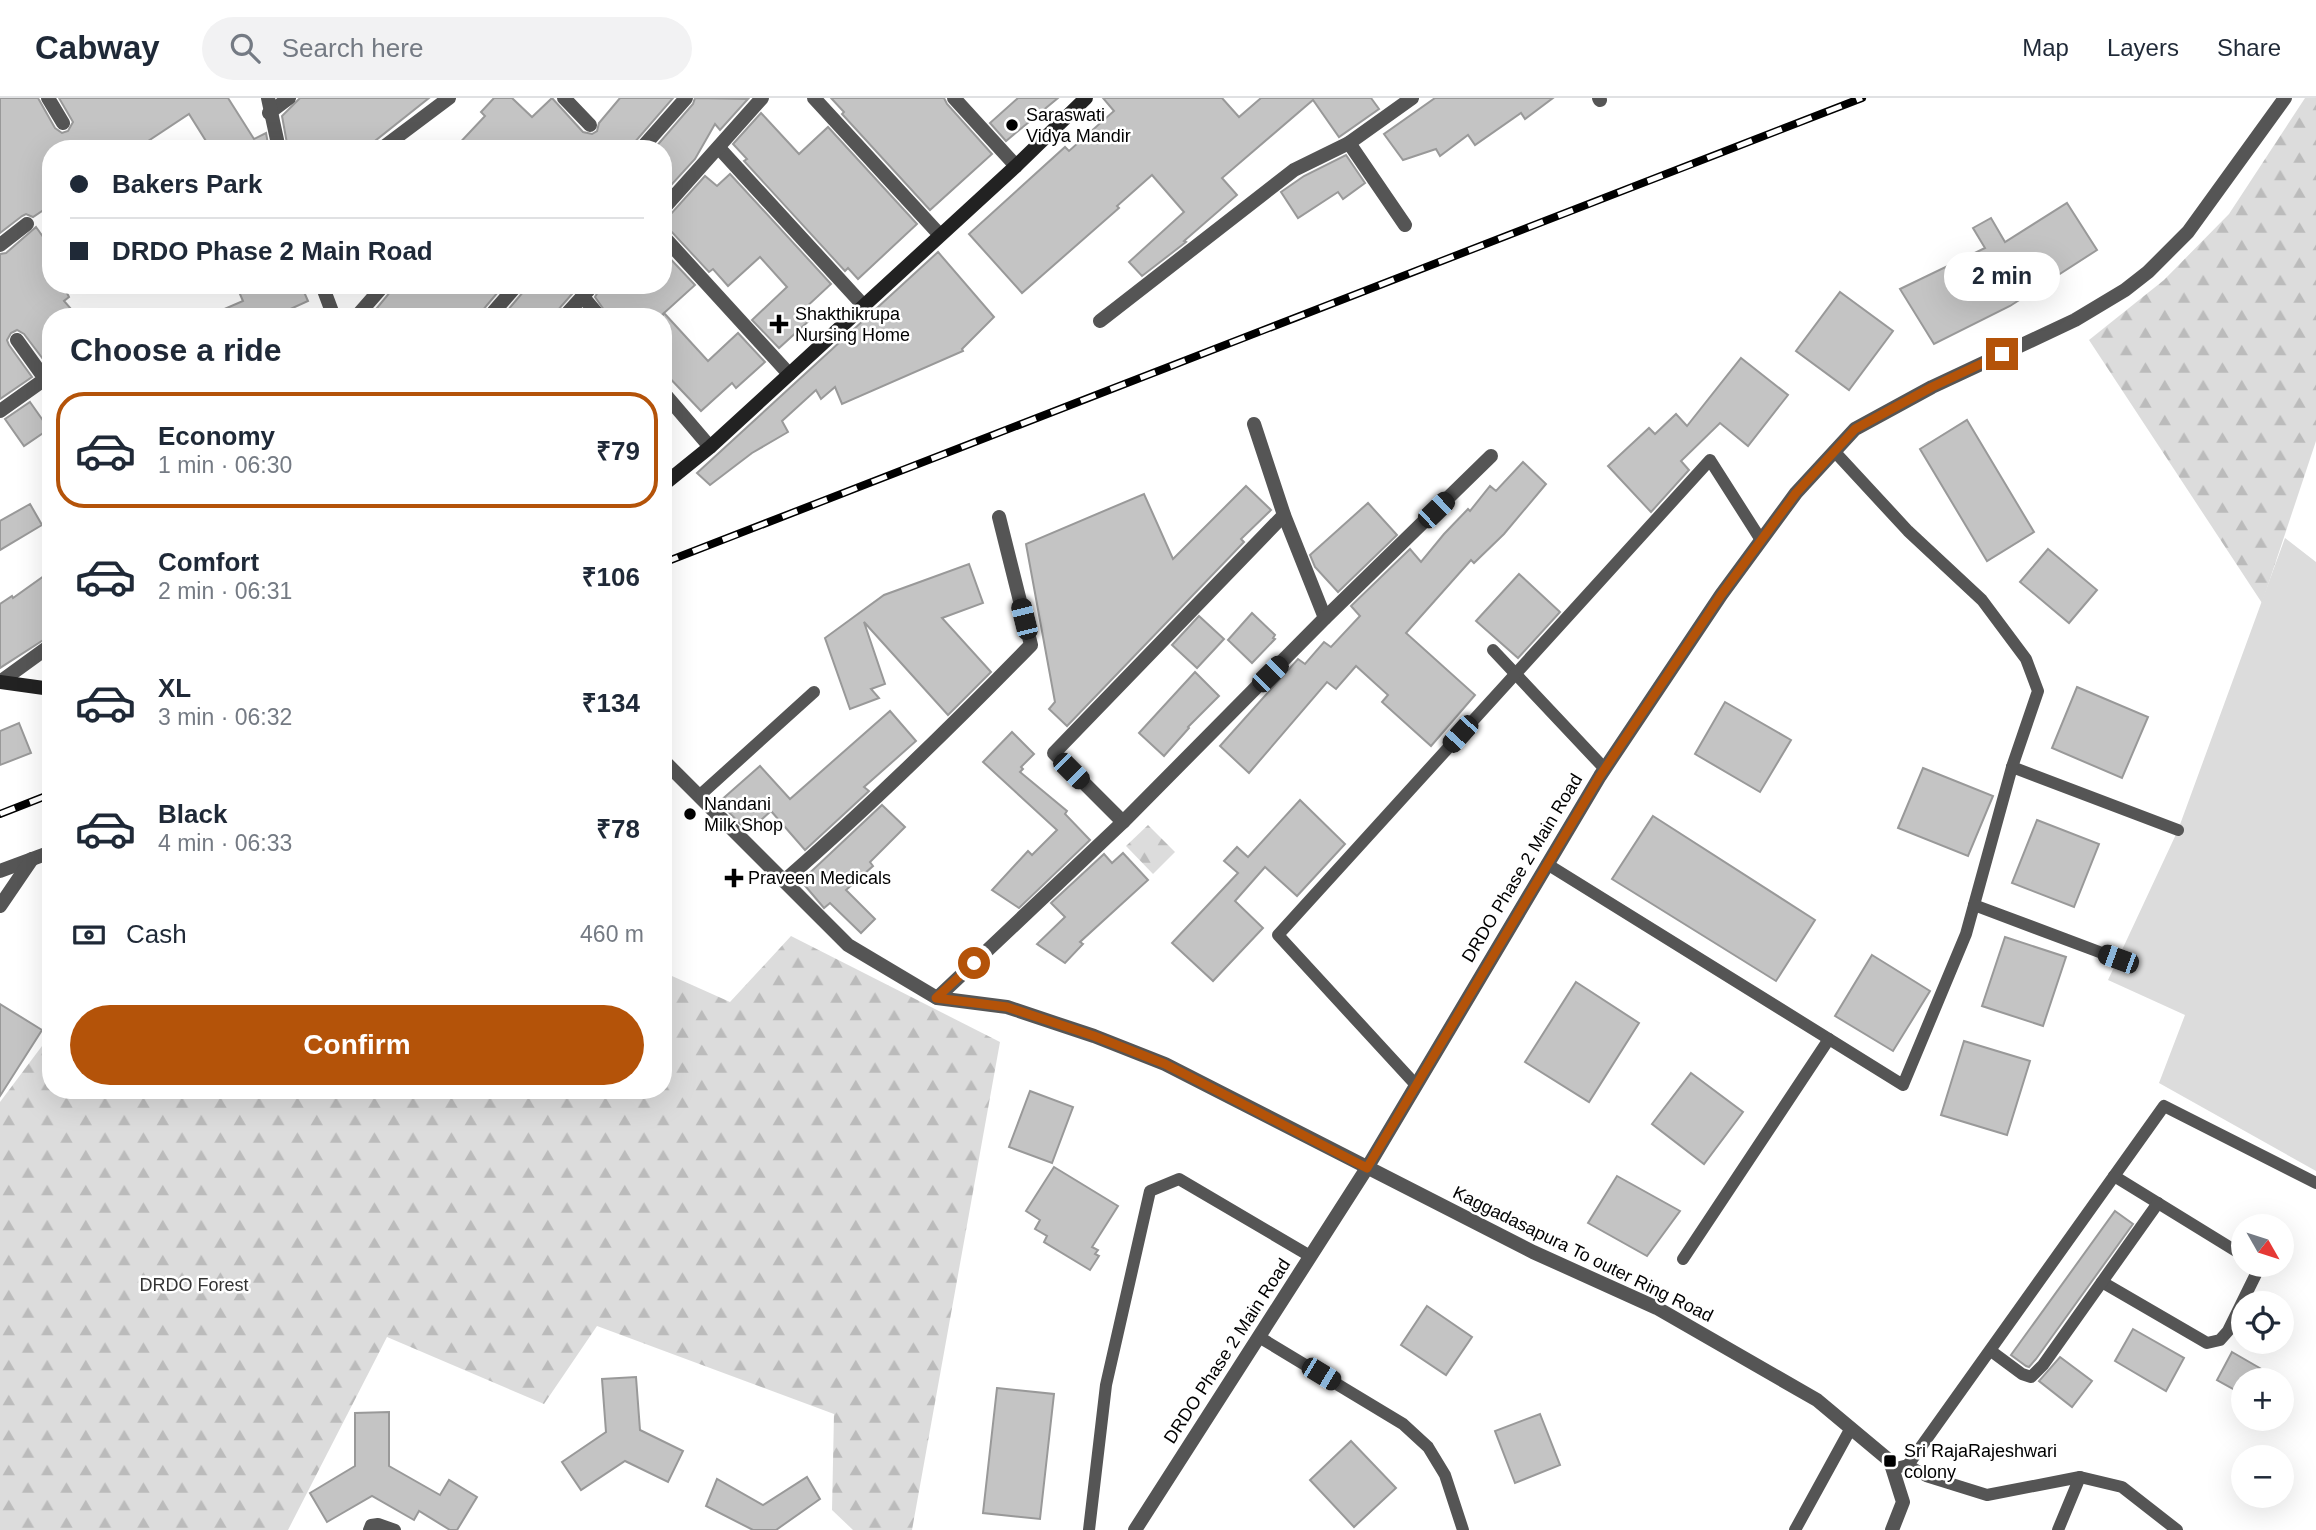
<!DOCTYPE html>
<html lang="en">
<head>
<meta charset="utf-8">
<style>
  body { margin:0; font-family:Helvetica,sans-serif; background:#f2f2f3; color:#1f2937; height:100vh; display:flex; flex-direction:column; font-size:26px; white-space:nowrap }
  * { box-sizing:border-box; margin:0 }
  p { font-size:23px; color:#747a83 }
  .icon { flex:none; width:38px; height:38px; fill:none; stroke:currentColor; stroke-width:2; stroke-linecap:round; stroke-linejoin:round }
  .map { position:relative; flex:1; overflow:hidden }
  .sheet { position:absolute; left:42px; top:210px; width:630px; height:791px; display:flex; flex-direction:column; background:#fff; border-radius:28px; box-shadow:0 7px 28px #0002 }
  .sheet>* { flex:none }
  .banner { position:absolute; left:42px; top:42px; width:630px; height:154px; border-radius:28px; box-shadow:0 7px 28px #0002; display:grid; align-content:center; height:154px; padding:0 28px; background:#fff }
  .needle { width:46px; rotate:129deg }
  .fabs { position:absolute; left:2231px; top:1116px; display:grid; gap:14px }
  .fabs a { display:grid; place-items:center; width:63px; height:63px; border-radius:50%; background:#fff; box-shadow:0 7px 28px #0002; font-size:35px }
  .end { position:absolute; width:32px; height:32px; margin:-16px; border:9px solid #b45309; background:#fff; box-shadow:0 0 0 4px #fff }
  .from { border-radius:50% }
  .bubble { position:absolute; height:49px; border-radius:24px; background:#fff; box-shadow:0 7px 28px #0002; font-size:23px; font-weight:700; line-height:49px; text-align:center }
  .car { position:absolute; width:21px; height:42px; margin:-21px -10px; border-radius:9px; box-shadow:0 0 5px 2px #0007; background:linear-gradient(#222 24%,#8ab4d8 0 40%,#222 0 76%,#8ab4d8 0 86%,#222 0) }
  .banner b { display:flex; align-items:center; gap:24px; height:66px; font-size:26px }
  .banner b+b { border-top:2px solid #e0e1e3 }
  .banner i { width:18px; height:18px; background:#1f2937 }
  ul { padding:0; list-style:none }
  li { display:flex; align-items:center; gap:21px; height:116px; margin:0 14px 10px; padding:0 14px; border:4px solid transparent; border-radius:28px }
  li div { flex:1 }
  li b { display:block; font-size:26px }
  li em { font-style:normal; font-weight:700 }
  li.current { border-color:#b45309 }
  li>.icon { width:63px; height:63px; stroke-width:1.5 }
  h2 { padding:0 28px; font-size:32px; line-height:84px }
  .pay { display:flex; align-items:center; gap:18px; height:77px; padding:0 28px; font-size:26px }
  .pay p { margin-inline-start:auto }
  .button { display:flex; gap:14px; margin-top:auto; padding:14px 28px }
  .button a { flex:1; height:80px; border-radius:42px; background:#b45309; color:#fff; font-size:28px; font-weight:700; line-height:80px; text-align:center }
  header { display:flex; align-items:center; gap:42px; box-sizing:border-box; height:98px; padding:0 35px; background:#fff; border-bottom:2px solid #e0e1e3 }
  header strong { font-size:33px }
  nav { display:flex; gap:38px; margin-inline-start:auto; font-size:24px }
  .search { width:490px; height:63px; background:#f2f2f3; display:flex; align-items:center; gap:18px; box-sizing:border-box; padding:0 24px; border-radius:38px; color:#747a83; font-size:26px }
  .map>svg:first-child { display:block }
  .grass { fill:#dcdcdc }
  .forest { fill:url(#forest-firs) }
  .building { fill:#c4c4c4; stroke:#999; stroke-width:2 }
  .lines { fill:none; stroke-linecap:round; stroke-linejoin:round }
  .service { stroke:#555; stroke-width:12 }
  .minor { stroke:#555; stroke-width:14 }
  .tertiary { stroke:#555; stroke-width:14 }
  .secondary { stroke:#222; stroke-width:14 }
  .rail-casing { stroke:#000; stroke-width:8 }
  .rail { stroke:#fff; stroke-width:5; stroke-dasharray:16; stroke-linecap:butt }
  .route { stroke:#b45309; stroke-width:9 }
  .poi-dot { fill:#000; stroke:#fff; stroke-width:2.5 }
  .labels { text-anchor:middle; stroke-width:5; stroke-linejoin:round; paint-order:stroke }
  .poi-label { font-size:18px; fill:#000; stroke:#fff; text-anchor:start }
  .street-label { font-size:18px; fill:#000; stroke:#fff }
  .park-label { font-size:18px; fill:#333; stroke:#fff }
</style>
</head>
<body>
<header>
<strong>Cabway</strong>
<div class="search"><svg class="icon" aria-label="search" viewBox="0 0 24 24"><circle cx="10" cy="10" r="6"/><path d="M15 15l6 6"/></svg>Search here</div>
<nav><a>Map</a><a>Layers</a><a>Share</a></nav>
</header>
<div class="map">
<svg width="2316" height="1432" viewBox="0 0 2316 1432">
  <defs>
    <pattern id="forest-firs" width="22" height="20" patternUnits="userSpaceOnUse" patternTransform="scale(1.75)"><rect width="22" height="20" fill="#dcdcdc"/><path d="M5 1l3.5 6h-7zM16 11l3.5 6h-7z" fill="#bbb"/></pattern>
  </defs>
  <rect width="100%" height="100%" fill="#fff"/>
  <!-- grass -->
  <polygon class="grass" points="2285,440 2316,464 2316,1073 2159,985 2185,917 2108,882 2178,732"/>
  <!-- forest -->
  <g class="forest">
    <polygon points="2305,0 2316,0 2316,343 2262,505 2089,242 2164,182 2229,116"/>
    <polygon points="1148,727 1175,754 1153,776 1126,748"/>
    <polygon points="791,838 1000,944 912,1432 853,1432 832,1412 834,1316 597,1228 544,1306 387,1239 288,1432 0,1432 0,1004 51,936 51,992 663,992 663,874 730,904"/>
  </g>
  <!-- building -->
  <g class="building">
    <polygon points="0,0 38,0 55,30 62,35 68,33 73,24 59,0 228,0 254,41 266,35 269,51 211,51 189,16 136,51 51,51 51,107 33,119 26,116 22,118 0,135"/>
    <polygon points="300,0 429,0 375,43 371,51 288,51 282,18"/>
    <polygon points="494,0 512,0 532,19 552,0 583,34 592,36 597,33 599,25 620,0 673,0 634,45 632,51 454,51 485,18 481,14"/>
    <polygon points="695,0 748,1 720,32 715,26 695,61 663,96 663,51 654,51 693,6"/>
    <polygon points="831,0 944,0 947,6 992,56 930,112 842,16 844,14"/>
    <polygon points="1018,0 1058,0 1006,43 990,25"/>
    <polygon points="1103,0 1222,0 1239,19 1261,0 1371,0 1379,11 1339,39 1313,2 1222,80 1237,97 1184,143 1186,144 1142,178 1129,164 1184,114 1152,77 1117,108 1119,110 1022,195 969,136 1065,49 1069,53 1114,13"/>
    <polygon points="1435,0 1553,0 1525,21 1521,15 1475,47 1468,37 1440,58 1436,51 1403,62 1384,36"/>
    <polygon points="761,15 799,56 828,29 917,126 858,181 848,170 845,173 744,63 747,61 733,46"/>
    <polygon points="1346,57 1365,85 1343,101 1338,94 1298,120 1281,94 1304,78"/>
    <polygon points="730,76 831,186 803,212 811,221 779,250 752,222 787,189 760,159 728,188 713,171 709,174 670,132 663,129 663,120 670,117 705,78 717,88"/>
    <polygon points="2067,105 2097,152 2010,208 1934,246 1900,191 1985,150 1973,130 1991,120 2005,144"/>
    <polygon points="36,129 51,150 51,187 63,187 69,199 64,203 78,219 51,219 51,268 49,269 24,236 17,232 11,235 7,242 9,247 32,279 0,301 0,156 6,155"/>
    <polygon points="663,153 695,187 664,215 708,263 738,235 765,264 736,290 732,285 701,313 663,273 663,216 660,219 609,219 595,199 602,187 663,187"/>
    <polygon points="938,154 994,219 962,251 963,253 842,306 835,289 821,301 816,292 782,323 788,334 752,355 710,387 697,375"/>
    <polygon points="236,187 301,187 308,203 273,219 206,219 243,203"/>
    <polygon points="393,187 504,187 482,213 480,219 375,219 372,216 391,193"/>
    <polygon points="526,187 580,187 557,213 555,219 502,219 524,193"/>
    <polygon points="1840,194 1893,233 1849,292 1796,253"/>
    <polygon points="1741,260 1788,297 1748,348 1720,325 1681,363 1689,372 1651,414 1608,368 1649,330 1655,336 1676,316 1687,328"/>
    <polygon points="30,304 49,331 24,348 5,321"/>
    <polygon points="1967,322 2034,434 1987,463 1920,351"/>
    <polygon points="1523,364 1546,386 1504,436 1474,465 1471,462 1406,535 1475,597 1431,648 1382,604 1388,597 1356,568 1336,591 1327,584 1249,675 1220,648 1298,561 1305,566 1324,544 1331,549 1360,518 1351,508 1410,451 1421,464 1444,436 1468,411 1470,413 1490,388 1496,393"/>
    <polygon points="1246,388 1271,412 1241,441 1244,444 1067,628 1049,611 1055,604 1026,446 1144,396 1173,461"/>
    <polygon points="1368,405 1397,437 1338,494 1315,469 1310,457"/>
    <polygon points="30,406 42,427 0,452 0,423"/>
    <polygon points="2048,451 2097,492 2069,525 2020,484"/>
    <polygon points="969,466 983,505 942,520 991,574 948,617 864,524 885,586 871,591 879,600 850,611 825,540 884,497"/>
    <polygon points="51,473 51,537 0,570 0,506 12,498 13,500"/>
    <polygon points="1519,476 1560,514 1518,560 1476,523"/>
    <polygon points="1252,515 1275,537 1273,540 1275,541 1252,565 1228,542"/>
    <polygon points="1199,518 1224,541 1197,570 1172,547"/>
    <polygon points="1195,574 1219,598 1188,629 1189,630 1164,658 1139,635"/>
    <polygon points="2077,589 2148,619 2122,680 2052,650"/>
    <polygon points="1725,604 1791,642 1760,694 1695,656"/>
    <polygon points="890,613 916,643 864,689 869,693 805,752 771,713 748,734 719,704 760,668 790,701"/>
    <polygon points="19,625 31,655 0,667 0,633"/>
    <polygon points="1012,634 1034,656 1021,669 1023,671 1020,674 1067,713 1065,716 1090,742 1019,810 992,792 1028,753 1032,757 1057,732 983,664"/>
    <polygon points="1923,670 1993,698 1968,758 1898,730"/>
    <polygon points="1300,702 1345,746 1297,798 1265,769 1235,803 1263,830 1213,883 1172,845 1238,775 1224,763 1237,749 1248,759"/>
    <polygon points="882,707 905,729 870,764 873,768 846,792 875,821 861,835 830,805 824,810 801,783"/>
    <polygon points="1653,718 1815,822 1776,883 1612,781"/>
    <polygon points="2037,722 2099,746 2074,809 2012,785"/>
    <polygon points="1123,755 1148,782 1080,844 1083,846 1065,865 1037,846 1065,819 1051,805 1104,756 1112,765"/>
    <polygon points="2005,839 2066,859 2043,928 1982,908"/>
    <polygon points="1872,857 1930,893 1893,953 1835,918"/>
    <polygon points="1576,884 1639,925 1589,1004 1525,964"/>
    <polygon points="0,906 42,932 0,998"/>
    <polygon points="1964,943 2030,963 2007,1037 1941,1017"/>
    <polygon points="1691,975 1743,1014 1704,1066 1652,1026"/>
    <polygon points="1030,993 1073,1009 1052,1065 1009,1049"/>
    <polygon points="1054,1069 1118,1108 1092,1149 1098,1152 1095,1156 1099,1158 1090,1172 1044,1144 1047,1138 1035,1131 1040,1122 1026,1113"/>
    <polygon points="1617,1078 1680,1113 1647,1158 1588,1125"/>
    <polygon points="2115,1113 2133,1126 2036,1261 2029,1269 2026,1268 2011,1257"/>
    <polygon points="1427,1208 1472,1239 1446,1277 1401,1247"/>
    <polygon points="2133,1231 2184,1260 2166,1293 2115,1263"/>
    <polygon points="2232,1254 2282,1283 2244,1283 2244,1297 2217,1282"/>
    <polygon points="2060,1259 2092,1283 2072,1309 2039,1283"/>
    <polygon points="636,1279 640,1332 683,1353 668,1384 625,1363 581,1392 562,1364 606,1334 602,1281"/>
    <polygon points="997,1290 1054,1296 1040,1421 983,1415"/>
    <polygon points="389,1314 389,1368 440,1397 449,1382 477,1399 457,1432 450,1432 419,1413 414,1422 372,1398 327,1424 310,1395 355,1368 355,1315"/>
    <polygon points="1540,1316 1560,1367 1515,1385 1495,1333"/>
    <polygon points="1351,1343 1396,1390 1354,1429 1310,1382"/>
    <polygon points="807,1379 820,1401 776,1432 753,1432 706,1408 717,1381 763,1407"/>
  </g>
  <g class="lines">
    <!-- service -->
    <g class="service">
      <polyline points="1493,552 1605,671"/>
      <polyline points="2012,669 2178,732"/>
      <polyline points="699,698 814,594"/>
      <polyline points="1547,766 1903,987 1966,836 2012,669 2038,593 2026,561 1982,502 1908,433 1834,353"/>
      <polyline points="1974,807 2118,861"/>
      <polyline points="1416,987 1278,837 1710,362 1761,442"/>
      <polyline points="2114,1078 2244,1158"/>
      <polyline points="1683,1161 1829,941"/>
      <polyline points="2102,1184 2207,1245 2220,1242 2228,1233 2256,1176 2255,1167"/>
      <polyline points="1259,1239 1403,1326 1428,1349 1445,1377 1463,1432"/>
      <polyline points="1991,1253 2022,1276 2031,1279 2043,1267 2158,1105"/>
      <polyline points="1908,1367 2164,1008 2316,1085"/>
      <polyline points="1900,1369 1908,1367 1926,1378 1987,1397 2080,1379 2122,1389 2177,1432"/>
      <polyline points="369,1432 371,1427 378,1426 395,1432"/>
      <polyline points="1089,1432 1106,1287 1150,1093 1179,1081 1310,1158"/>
      <polyline points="1795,1432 1851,1330"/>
      <polyline points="2058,1432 2080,1379"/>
    </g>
    <!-- minor -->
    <g class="minor">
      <polyline points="48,0 63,25"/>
      <polyline points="564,0 590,27"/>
      <polyline points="814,0 939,136"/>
      <polyline points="954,0 1016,68"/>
      <polyline points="1599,0 1600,2"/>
      <polyline points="269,15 289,0"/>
      <polyline points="1349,45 1405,127"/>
      <polyline points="719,50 863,207"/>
      <polyline points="381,51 449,0"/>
      <polyline points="641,51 686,0"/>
      <polyline points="663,111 762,0"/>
      <polyline points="663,138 789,276"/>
      <polyline points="0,147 27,126"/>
      <polyline points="583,199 600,219"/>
      <polyline points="356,219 384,187"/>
      <polyline points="489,219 517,187"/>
      <polyline points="564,219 593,187"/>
      <polyline points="1100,223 1294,72 1349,45 1412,0"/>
      <polyline points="663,294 710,349"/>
      <polyline points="0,313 45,281 17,242"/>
      <polyline points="1254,326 1284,417 1325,520"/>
      <polyline points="0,584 51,547"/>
      <polyline points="1123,724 1054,655 1284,417"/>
      <polyline points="0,773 51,754"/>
      <path d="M784,783C870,708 952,628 1031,547L999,419"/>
      <polyline points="0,808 32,761"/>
      <polyline points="937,900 1123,724 1325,520 1491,358"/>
      <polyline points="1135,1432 1367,1070 1600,678 1721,497 1796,395 1855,331 1932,289 2075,222 2125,192 2148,174 2188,134 2285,0"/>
    </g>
    <!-- tertiary -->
    <g class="tertiary">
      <polyline points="268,0 279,51"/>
      <polyline points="322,187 334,219"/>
      <polyline points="663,662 848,847 937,900 1007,909 1094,938 1165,966 1533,1154 1657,1210 1817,1302 1890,1363 1903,1404 1892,1432"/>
    </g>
    <!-- secondary -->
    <g class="secondary">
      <polyline points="663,387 710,349 1016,68 1086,0"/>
      <polyline points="0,584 51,591"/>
    </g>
    <defs>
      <g id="rail">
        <polyline points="663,465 1862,0"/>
        <polyline points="0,716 51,696"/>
      </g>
    </defs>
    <!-- rail casing -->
    <use href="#rail" class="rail-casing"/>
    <!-- rail -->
    <use href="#rail" class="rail"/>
  </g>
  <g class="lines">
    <!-- route -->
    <polyline class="route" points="974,865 936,900 1007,909 1094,938 1165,966 1367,1070 1600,678 1721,497 1796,395 1855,331 1932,289 2002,256"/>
  </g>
  <!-- markers -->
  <g class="poi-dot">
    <circle cx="1012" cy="27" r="7"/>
    <path d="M775.5 215.5h7v7h7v7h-7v7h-7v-7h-7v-7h7z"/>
    <circle cx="690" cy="716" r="7"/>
    <path d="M730.5 769.5h7v7h7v7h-7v7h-7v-7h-7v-7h7z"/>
    <rect x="1883" y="1356" width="14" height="14" rx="3.5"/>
  </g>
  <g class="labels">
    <!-- poi labels -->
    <g class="poi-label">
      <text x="1026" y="23">Saraswati<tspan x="1026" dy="21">Vidya Mandir</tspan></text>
      <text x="795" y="222">Shakthikrupa<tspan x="795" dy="21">Nursing Home</tspan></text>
      <text x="704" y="712">Nandani<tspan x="704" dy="21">Milk Shop</tspan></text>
      <text x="748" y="786">Praveen Medicals</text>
      <text x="1904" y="1359">Sri RajaRajeshwari<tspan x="1904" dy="21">colony</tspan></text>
    </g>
    <!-- street labels -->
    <g class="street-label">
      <text transform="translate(1522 770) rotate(-59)" y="6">DRDO Phase 2 Main Road</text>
      <text transform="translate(1583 1156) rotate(26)" y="6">Kaggadasapura To outer Ring Road</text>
      <text transform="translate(1227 1253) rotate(-57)" y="6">DRDO Phase 2 Main Road</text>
    </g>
    <!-- park labels -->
    <g class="park-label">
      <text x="194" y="1193">DRDO Forest</text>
    </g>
  </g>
</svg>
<div class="fabs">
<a><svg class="needle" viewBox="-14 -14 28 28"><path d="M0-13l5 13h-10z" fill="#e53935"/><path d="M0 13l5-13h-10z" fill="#747a83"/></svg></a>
<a><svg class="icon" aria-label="locate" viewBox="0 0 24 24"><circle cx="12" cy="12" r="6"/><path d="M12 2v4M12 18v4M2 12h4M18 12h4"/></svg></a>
<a>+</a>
<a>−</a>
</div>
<i class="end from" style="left:974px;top:865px"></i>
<i class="end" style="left:2002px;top:256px"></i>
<div class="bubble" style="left:1944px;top:154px;width:116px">2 min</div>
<i class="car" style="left:1436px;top:412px;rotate:46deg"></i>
<i class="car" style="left:1024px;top:521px;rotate:346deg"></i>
<i class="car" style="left:1270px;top:576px;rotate:45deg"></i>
<i class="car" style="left:1460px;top:636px;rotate:222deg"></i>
<i class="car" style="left:1071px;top:673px;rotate:135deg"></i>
<i class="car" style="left:2118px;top:861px;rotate:290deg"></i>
<i class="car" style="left:1321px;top:1276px;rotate:121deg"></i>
<div class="banner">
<b><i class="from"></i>Bakers Park</b>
<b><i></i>DRDO Phase 2 Main Road</b>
</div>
<section class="sheet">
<h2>Choose a ride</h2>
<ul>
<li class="current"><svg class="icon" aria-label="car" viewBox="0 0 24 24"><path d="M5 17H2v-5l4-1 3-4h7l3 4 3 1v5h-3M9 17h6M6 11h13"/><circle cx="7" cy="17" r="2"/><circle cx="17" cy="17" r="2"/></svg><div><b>Economy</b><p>1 min · 06:30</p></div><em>₹79</em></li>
<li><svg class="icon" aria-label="car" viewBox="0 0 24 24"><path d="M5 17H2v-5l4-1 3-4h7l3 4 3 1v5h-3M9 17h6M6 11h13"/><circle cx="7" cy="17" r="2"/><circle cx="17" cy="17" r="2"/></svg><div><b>Comfort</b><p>2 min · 06:31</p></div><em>₹106</em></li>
<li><svg class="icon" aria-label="car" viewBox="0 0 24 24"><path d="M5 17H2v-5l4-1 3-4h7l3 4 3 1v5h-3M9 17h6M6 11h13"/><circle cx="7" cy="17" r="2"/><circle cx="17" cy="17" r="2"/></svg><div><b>XL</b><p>3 min · 06:32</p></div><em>₹134</em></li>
<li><svg class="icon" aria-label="car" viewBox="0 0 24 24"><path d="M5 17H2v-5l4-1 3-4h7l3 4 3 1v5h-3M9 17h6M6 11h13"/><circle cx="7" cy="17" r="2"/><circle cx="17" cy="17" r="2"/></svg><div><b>Black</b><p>4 min · 06:33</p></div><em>₹78</em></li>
</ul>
<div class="pay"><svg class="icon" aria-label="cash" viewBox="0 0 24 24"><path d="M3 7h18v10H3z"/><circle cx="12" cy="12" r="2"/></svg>Cash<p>460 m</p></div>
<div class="button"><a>Confirm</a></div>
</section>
</div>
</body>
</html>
